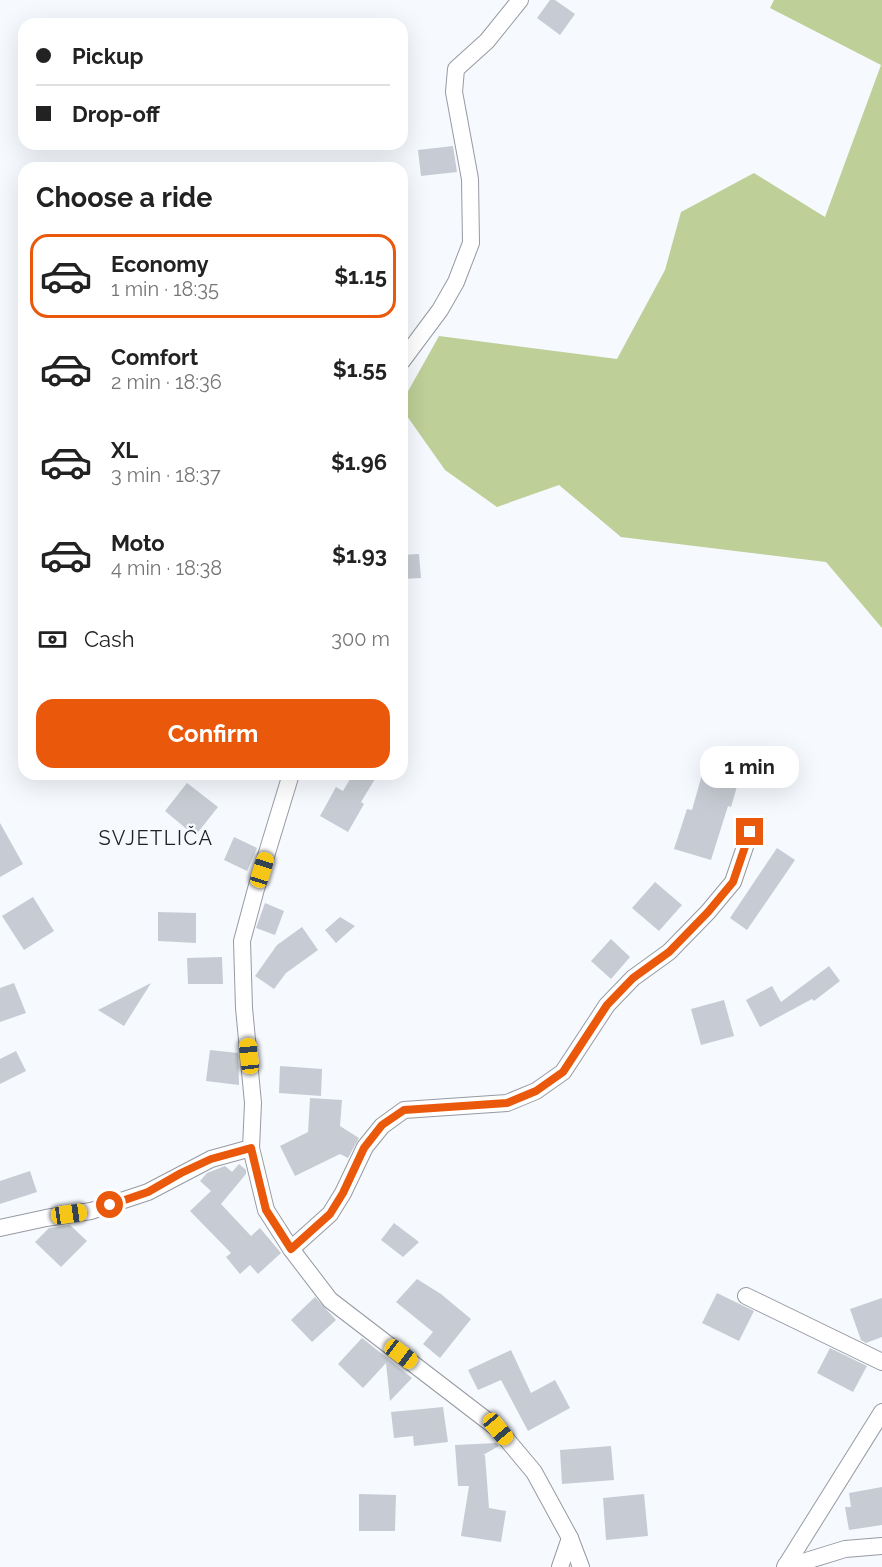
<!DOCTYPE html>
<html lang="en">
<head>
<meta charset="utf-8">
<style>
  body { margin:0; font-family:Raleway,sans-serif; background:#f6f6f6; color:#222; height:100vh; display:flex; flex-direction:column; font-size:22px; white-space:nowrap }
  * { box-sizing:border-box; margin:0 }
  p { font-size:20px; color:#767676 }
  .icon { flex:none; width:33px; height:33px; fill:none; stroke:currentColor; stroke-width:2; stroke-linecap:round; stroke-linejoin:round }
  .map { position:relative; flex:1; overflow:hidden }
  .side { position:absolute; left:18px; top:162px; width:390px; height:618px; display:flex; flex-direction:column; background:#fff; border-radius:18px; box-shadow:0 6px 24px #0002 }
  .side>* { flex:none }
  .guide { position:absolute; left:18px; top:18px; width:390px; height:132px; border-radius:18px; box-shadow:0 6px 24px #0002; display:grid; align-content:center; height:132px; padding:0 18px; background:#fff }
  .end { position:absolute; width:27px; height:27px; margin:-14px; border:8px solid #ea580c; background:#fff; box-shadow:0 0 0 3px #fff }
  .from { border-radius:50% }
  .bubble { position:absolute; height:42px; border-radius:18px; background:#fff; box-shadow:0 6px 24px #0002; font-size:20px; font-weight:700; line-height:42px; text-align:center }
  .car { position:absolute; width:18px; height:36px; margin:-18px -9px; border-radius:8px; box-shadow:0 0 4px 2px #0007; background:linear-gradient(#f5c518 24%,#345 0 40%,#f5c518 0 76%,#345 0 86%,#f5c518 0) }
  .guide b { display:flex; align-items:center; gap:21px; height:57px; font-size:22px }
  .guide b+b { border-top:2px solid #e0e0e0 }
  .guide i { width:15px; height:15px; background:#222 }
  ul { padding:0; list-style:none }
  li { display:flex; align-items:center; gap:18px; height:84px; margin:0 12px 9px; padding:0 6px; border:3px solid transparent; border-radius:18px }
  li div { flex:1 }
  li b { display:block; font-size:22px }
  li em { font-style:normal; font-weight:700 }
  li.current { border-color:#ea580c }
  li>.icon { width:54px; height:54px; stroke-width:1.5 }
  h2 { padding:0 18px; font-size:27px; line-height:72px }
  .pay { display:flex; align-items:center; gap:15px; height:66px; padding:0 18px; font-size:22px }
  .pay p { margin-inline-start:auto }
  .action { display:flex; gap:12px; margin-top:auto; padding:12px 18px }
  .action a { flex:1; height:69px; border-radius:18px; background:#ea580c; color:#fff; font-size:24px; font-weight:700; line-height:69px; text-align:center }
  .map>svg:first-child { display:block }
  .forest { fill:#becf97 }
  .building { fill:#c7ccd4 }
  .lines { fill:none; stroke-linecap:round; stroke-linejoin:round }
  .street-casing { stroke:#969aa2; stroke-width:18 }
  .street { stroke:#fff; stroke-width:16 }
  .route { stroke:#ea580c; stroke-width:8 }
  .labels { text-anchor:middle; stroke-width:4.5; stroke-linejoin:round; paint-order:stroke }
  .quarter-label { font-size:20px; letter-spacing:1.5px; fill:#202225; stroke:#f6f9fe }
</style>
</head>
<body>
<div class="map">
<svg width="882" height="1567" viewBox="0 0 882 1567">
  <rect width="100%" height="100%" fill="#f6f9fe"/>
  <!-- forest -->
  <polygon class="forest" points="774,0 882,0 882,628 826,562 621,537 559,485 497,507 445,470 402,409 402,402 439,336 617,359 665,270 681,212 754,173 825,217 881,65 770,8"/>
  <!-- building -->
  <g class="building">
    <polygon points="550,0 555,0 575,14 560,35 537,18"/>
    <polygon points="453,146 457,172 421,176 418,150"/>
    <polygon points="419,554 421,578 402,579 402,555"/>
    <polygon points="727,762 743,766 731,807 728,806 711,860 674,849 687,809 692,810 703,771 723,776"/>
    <polygon points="353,774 378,774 361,802 364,804 348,832 320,816 336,787 343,791"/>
    <polygon points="187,783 218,807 195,836 165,811"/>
    <polygon points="0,823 23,864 0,877"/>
    <polygon points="234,837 257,848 247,871 224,860"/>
    <polygon points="777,848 795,860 747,930 730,918"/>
    <polygon points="655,882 682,905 659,931 632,908"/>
    <polygon points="33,897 54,931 24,950 2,916"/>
    <polygon points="265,903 284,911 275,935 256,928"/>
    <polygon points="158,912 196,913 196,943 158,941"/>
    <polygon points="340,917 355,926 336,943 325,930"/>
    <polygon points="302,927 318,950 286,973 274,989 255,976 277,945"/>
    <polygon points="611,939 630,957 611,979 591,961"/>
    <polygon points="222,957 223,984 188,984 187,958"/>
    <polygon points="829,966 840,981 814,1001 812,999 760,1027 746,1000 772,986 781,1002"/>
    <polygon points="14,983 26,1013 0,1022 0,988"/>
    <polygon points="151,983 124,1026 98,1010"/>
    <polygon points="724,1000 734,1036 701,1045 691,1009"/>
    <polygon points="210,1050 238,1053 239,1085 206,1081"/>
    <polygon points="16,1051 26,1071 0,1084 0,1059"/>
    <polygon points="280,1066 322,1069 321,1096 279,1093"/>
    <polygon points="310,1098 342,1100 340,1126 359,1138 348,1158 340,1154 295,1176 280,1146 308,1132"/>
    <polygon points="239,1164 246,1170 246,1174 221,1204 251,1236 260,1228 281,1253 258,1274 250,1265 240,1274 226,1257 231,1253 190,1211 211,1191 200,1181 207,1173 225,1166 232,1172"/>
    <polygon points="30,1171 37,1192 0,1204 0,1181"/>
    <polygon points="394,1223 419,1242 403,1257 381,1240"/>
    <polygon points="70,1225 87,1241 61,1267 35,1242 49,1228"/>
    <polygon points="417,1279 441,1294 471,1319 440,1358 423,1344 433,1332 396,1302"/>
    <polygon points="717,1293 754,1311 739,1341 702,1323"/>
    <polygon points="315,1297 336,1320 312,1342 291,1320"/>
    <polygon points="882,1298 882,1337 866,1343 861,1340 850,1309"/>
    <polygon points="362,1338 412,1378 390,1401 386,1363 363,1388 338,1364"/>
    <polygon points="830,1348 867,1366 853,1392 817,1373"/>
    <polygon points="511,1350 531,1393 555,1380 570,1408 528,1431 501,1380 478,1390 468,1370"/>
    <polygon points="443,1407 448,1442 414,1446 413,1436 394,1438 391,1412"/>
    <polygon points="496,1443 499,1446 483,1455 485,1455 489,1508 506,1511 501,1542 461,1536 469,1486 458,1486 455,1445"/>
    <polygon points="611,1446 614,1480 562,1484 560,1450"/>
    <polygon points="882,1487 882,1525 849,1530 845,1507 851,1507 849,1493"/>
    <polygon points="359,1494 396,1495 395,1531 359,1531"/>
    <polygon points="644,1494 648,1536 606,1540 603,1498"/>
  </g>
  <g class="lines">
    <defs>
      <g id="street">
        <polyline points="402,361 440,310 456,282 471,243 470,179 454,92 456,69 487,41 520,0"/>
        <polyline points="291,774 256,889 242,941 244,1008 253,1103 251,1148 266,1210 291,1249 330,1300 498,1429 534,1472 570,1538 581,1567"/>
        <polyline points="0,1228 46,1218 91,1211 148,1192 211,1159 251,1148"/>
        <polyline points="291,1249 330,1214 343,1193 365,1147 382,1126 404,1110 507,1103 536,1091 563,1072 607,1005 633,978 669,952 708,912 733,882 750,832"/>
        <polyline points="746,1296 882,1362"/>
        <polyline points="786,1565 803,1562 845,1549 882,1546"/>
        <polyline points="560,1567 570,1538"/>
        <polyline points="785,1567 882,1412"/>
      </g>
    </defs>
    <!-- street casing -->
    <use href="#street" class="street-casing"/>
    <!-- street -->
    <use href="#street" class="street"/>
  </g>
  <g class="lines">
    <!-- route -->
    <polyline class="route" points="110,1205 148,1192 181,1173 211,1159 251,1148 266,1210 291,1249 330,1214 343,1193 364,1148 382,1125 404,1110 507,1103 536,1091 563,1072 607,1005 633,978 669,952 708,912 733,882 750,832"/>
  </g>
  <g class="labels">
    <!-- quarter labels -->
    <g class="quarter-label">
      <text x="156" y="845">SVJETLIČA</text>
    </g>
  </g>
</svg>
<i class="end from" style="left:110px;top:1205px"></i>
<i class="end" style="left:750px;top:832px"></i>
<div class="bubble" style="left:700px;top:746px;width:99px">1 min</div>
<i class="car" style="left:262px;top:870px;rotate:17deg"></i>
<i class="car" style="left:249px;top:1056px;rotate:354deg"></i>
<i class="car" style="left:69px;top:1214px;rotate:82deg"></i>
<i class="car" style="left:401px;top:1354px;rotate:127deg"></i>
<i class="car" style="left:498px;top:1429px;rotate:140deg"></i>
<div class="guide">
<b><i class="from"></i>Pickup</b>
<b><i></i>Drop-off</b>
</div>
<section class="side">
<h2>Choose a ride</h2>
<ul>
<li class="current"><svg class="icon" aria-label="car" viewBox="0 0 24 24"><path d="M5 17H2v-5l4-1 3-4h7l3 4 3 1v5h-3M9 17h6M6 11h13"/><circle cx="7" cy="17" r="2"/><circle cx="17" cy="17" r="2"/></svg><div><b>Economy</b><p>1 min · 18:35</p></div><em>$1.15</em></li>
<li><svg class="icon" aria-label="car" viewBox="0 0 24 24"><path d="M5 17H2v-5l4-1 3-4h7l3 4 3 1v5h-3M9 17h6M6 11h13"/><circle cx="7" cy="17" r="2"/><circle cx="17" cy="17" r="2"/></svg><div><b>Comfort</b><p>2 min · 18:36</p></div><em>$1.55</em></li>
<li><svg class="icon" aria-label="car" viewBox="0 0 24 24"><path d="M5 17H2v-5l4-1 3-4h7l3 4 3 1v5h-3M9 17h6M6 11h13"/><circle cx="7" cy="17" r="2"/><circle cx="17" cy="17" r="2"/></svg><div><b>XL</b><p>3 min · 18:37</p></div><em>$1.96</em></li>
<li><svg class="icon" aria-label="car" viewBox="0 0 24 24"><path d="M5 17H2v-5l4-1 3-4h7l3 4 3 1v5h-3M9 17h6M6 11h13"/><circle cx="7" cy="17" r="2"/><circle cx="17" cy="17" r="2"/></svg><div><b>Moto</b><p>4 min · 18:38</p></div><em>$1.93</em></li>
</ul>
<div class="pay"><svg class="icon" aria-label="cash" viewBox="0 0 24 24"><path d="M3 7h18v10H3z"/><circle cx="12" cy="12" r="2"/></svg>Cash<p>300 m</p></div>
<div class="action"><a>Confirm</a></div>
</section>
</div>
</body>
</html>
